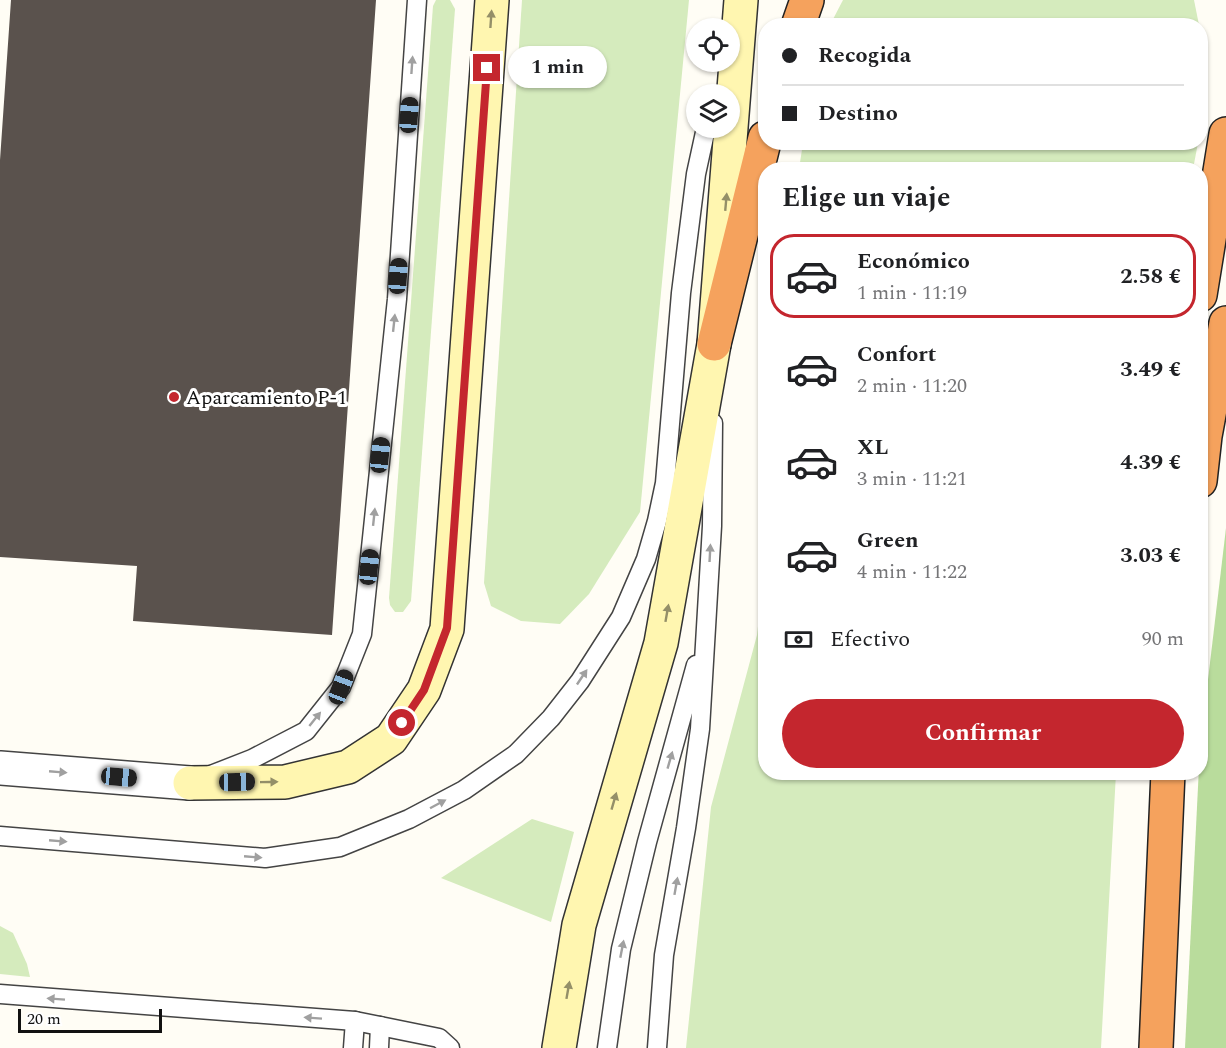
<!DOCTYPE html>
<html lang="es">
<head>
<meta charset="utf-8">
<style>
  body { margin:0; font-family:Spectral,serif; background:#f6f6f6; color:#202124; height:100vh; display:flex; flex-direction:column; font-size:22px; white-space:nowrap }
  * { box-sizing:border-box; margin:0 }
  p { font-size:20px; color:#757577 }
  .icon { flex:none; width:33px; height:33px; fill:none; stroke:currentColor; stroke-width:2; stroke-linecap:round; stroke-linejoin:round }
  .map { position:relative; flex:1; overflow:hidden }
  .side { position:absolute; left:758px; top:162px; width:450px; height:618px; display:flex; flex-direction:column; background:#fff; border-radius:24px; box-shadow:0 2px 4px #0004 }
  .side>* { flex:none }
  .top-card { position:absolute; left:758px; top:18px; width:450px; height:132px; border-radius:24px; box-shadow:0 2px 4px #0004; display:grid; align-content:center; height:132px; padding:0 24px; background:#fff }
  .buttons { position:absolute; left:686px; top:18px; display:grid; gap:12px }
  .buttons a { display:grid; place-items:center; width:54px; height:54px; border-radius:50%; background:#fff; box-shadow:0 2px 4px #0004; font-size:30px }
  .scale { position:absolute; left:18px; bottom:15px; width:144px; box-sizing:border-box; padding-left:6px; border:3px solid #111; border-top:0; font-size:16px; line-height:21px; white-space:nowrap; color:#111; -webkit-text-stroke:4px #fff; paint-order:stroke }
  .end { position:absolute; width:27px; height:27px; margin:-14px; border:8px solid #c4262e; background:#fff; box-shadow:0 0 0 3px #fff }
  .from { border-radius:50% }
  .bubble { position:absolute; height:42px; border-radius:21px; background:#fff; box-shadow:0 2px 4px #0004; font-size:20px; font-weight:700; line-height:42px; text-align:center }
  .car { position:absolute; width:18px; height:36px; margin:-18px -9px; border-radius:8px; box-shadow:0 0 4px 2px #0007; background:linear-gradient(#222 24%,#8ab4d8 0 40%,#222 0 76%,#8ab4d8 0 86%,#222 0) }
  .top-card b { display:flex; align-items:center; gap:21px; height:57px; font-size:22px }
  .top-card b+b { border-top:2px solid #e0e0e0 }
  .top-card i { width:15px; height:15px; background:#202124 }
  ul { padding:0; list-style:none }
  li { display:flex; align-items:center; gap:18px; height:84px; margin:0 12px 9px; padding:0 12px; border:3px solid transparent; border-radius:24px }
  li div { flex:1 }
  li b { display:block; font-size:22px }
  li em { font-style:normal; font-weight:700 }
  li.active { border-color:#c4262e }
  li>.icon { width:54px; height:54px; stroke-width:1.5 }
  h2 { padding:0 24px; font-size:27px; line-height:72px }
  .pay { display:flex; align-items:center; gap:15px; height:66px; padding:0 24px; font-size:22px }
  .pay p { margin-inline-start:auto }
  .button { display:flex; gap:12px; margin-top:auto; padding:12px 24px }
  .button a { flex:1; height:69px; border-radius:36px; background:#c4262e; color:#fff; font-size:24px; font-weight:700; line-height:69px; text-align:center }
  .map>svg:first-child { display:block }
  .green { fill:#d5ebbd }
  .forest { fill:#b9dc9c }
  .building { fill:#5a524d }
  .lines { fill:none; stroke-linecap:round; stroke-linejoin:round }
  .lane-casing { stroke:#444; stroke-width:21 }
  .street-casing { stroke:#444; stroke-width:36 }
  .secondary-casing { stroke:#333; stroke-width:36 }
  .highway-casing { stroke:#222; stroke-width:36 }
  .lane { stroke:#fff; stroke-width:18 }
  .street { stroke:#fff; stroke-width:33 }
  .secondary { stroke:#fff6b0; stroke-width:33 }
  .highway { stroke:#f5a25d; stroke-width:33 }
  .oneway { fill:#948f68 }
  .oneway2 { fill:#a0a0a0 }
  .route { stroke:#c4262e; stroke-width:8 }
  .poi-dot { fill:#c4262e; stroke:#fff; stroke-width:2 }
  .labels { text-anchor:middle; stroke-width:6; stroke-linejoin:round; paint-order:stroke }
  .poi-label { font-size:20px; fill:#111; stroke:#fff; text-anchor:start }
</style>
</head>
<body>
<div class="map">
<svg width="1226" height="1048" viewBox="0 0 1226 1048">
  <rect width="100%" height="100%" fill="#fffdf5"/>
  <!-- green -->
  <g class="green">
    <polygon points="436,0 450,0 455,9 411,601 403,612 395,612 390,605 389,598 433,6"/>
    <polygon points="522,0 689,0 640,512 589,594 560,624 521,621 491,606 484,583"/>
    <polygon points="843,0 1194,0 1199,25 830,25"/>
    <path d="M1200,33C1205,65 1205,95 1200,126Z"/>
    <polygon points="803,143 803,142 1198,143 1193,169 799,169"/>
    <polygon points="765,564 765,772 1116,773 1101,1048 686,1048 711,807 757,635"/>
    <polygon points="532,819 574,832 551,922 441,878"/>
    <polygon points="0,926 13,933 27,964 30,977 0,974"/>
  </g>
  <!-- forest -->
  <polygon class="forest" points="1226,528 1226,1048 1185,1048 1200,747"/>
  <!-- building -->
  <polygon class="building" points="11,0 376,0 332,635 133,621 137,566 0,557 0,160"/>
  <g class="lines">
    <defs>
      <g id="lane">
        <polyline points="211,775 252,759 306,731 341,687 362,634 397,299 417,0"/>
        <polyline points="0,836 265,858 340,847 409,819 464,790 516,754 551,718 580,681 621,617 646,559 657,521 665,483 681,293 696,174 706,128"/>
        <polyline points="0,994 355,1021 439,1038 450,1048"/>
        <polyline points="353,1048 355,1021"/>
        <polyline points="379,1048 380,1026"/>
        <polyline points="607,1048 621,949 647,842 696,665"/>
        <polyline points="657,1048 664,955 686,828 700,729 712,526 713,423"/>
      </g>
      <polyline id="street" points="0,768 190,783"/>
      <g id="secondary">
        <polyline points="190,783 285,782 348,767 391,739 424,690 447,629 492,0"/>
        <polyline points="559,1048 579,925 661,643 714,344 741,0"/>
      </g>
      <g id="highway">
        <polyline points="798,26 807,0"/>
        <polyline points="1200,295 1226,134"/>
        <polyline points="714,344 765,138"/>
        <polyline points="1200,481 1205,436 1226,323"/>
        <polyline points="1156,1048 1168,772"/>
      </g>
    </defs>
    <!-- lane casing -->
    <use href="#lane" class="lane-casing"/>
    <!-- street casing -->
    <use href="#street" class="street-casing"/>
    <!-- secondary casing -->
    <use href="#secondary" class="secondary-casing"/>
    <!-- highway casing -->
    <use href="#highway" class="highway-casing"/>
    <!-- lane -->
    <use href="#lane" class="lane"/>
    <!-- street -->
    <use href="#street" class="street"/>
    <!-- secondary -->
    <use href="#secondary" class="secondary"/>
    <!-- highway -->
    <use href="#highway" class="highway"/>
  </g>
  <!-- one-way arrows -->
  <defs><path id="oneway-solid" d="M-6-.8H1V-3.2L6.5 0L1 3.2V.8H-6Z" transform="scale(1.5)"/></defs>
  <g class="oneway">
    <use href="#oneway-solid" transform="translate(491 19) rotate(-86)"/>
    <use href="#oneway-solid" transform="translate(726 202) rotate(-85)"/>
    <use href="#oneway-solid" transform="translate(667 613) rotate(-80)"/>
    <use href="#oneway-solid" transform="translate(269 782) rotate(-1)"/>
    <use href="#oneway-solid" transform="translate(614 801) rotate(-74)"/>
    <use href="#oneway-solid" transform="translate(568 990) rotate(-80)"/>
  </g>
  <g class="oneway2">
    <use href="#oneway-solid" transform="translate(412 65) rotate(-86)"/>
    <use href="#oneway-solid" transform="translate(394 323) rotate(-84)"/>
    <use href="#oneway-solid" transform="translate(374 517) rotate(-84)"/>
    <use href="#oneway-solid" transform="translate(710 553) rotate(-87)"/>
    <use href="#oneway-solid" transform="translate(582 677) rotate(-56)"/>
    <use href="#oneway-solid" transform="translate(315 719) rotate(-51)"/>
    <use href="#oneway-solid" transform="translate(670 760) rotate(-74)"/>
    <use href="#oneway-solid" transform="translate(58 772) rotate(5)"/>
    <use href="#oneway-solid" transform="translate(438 804) rotate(-28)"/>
    <use href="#oneway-solid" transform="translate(58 841) rotate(5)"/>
    <use href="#oneway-solid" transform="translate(253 857) rotate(5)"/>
    <use href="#oneway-solid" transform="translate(676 886) rotate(-80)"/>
    <use href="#oneway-solid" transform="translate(622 949) rotate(-79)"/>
    <use href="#oneway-solid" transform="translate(56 999) rotate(-176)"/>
    <use href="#oneway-solid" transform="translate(313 1018) rotate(-176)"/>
  </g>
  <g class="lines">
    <!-- route -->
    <polyline class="route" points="402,723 424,690 447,628 487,68"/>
  </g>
  <!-- markers -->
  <circle class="poi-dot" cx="174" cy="397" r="6"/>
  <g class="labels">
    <!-- poi labels -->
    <g class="poi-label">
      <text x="186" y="404">Aparcamiento P-1</text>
    </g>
  </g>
</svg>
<div class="buttons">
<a><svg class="icon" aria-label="locate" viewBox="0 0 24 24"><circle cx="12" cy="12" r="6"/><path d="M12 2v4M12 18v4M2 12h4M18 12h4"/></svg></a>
<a><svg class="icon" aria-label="layers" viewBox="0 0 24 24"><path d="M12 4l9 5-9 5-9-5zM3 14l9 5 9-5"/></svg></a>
</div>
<div class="scale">20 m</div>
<i class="end from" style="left:402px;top:723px"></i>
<i class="end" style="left:487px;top:68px"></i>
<div class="bubble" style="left:508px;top:46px;width:99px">1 min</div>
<i class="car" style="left:409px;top:115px;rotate:4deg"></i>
<i class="car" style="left:398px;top:276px;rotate:4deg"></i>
<i class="car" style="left:380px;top:455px;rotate:6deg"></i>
<i class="car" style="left:369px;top:567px;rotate:6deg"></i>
<i class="car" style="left:341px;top:687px;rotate:21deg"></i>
<i class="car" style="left:119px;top:777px;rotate:95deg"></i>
<i class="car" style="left:237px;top:782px;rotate:89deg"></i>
<div class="top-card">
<b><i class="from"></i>Recogida</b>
<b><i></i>Destino</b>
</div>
<section class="side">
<h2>Elige un viaje</h2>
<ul>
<li class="active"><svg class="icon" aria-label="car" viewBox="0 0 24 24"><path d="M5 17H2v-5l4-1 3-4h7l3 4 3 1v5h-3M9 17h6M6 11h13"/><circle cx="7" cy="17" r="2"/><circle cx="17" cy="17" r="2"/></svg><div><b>Económico</b><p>1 min · 11:19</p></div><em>2.58 €</em></li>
<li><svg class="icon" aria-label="car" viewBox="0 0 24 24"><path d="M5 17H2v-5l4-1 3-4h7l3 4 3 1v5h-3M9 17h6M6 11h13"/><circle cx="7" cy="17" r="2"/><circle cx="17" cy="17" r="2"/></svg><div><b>Confort</b><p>2 min · 11:20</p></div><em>3.49 €</em></li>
<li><svg class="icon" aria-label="car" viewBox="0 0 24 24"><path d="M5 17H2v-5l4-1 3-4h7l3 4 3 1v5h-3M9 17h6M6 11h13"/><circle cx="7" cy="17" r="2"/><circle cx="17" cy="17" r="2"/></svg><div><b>XL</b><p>3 min · 11:21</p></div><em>4.39 €</em></li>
<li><svg class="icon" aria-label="car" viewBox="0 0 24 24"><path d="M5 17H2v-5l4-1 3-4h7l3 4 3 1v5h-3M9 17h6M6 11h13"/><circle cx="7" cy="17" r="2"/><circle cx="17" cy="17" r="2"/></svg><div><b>Green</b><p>4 min · 11:22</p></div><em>3.03 €</em></li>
</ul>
<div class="pay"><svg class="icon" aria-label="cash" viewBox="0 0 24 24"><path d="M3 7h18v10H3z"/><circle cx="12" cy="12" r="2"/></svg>Efectivo<p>90 m</p></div>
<div class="button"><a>Confirmar</a></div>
</section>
</div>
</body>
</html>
